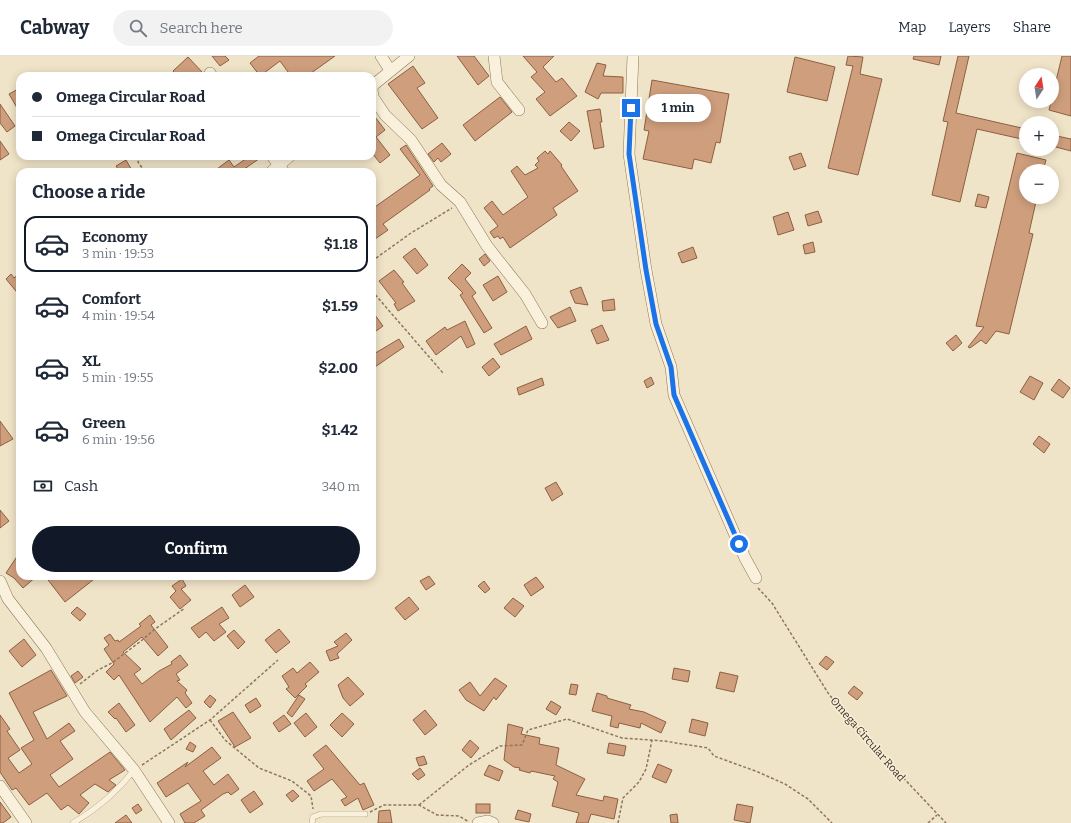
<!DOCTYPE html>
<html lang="en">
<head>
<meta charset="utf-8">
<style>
  body { margin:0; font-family:Bitter,serif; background:#f2f2f3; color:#1f2937; height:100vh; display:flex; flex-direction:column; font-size:15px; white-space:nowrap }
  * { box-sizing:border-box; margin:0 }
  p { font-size:13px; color:#747a83 }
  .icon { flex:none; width:22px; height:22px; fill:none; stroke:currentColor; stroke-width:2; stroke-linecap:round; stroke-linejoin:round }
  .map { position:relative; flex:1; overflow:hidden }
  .side { position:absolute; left:16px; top:112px; width:360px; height:412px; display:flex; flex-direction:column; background:#fff; border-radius:12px; box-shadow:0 2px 10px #0003 }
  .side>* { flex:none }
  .hud { position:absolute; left:16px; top:16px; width:360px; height:88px; border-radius:12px; box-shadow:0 2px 10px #0003; display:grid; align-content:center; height:88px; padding:0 16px; background:#fff }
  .needle { width:26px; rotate:12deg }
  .controls { position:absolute; left:1019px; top:12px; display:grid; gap:8px }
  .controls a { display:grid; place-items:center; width:40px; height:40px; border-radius:50%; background:#fff; box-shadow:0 2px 10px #0003; font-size:20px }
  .end { position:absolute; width:18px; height:18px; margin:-9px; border:5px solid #1a73e8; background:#fff; box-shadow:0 0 0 2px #fff }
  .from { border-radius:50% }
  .bubble { position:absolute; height:28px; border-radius:14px; background:#fff; box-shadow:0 2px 10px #0003; font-size:13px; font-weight:700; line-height:28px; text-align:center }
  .hud b { display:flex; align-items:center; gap:14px; height:38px; font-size:15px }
  .hud b+b { border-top:1px solid #e0e1e3 }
  .hud i { width:10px; height:10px; background:#1f2937 }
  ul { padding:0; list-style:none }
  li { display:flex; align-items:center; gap:12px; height:56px; margin:0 8px 6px; padding:0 8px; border:2px solid transparent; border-radius:12px }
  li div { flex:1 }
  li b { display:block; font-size:15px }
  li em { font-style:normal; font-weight:700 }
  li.active { border-color:#111827 }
  li>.icon { width:36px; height:36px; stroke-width:1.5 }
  h2 { padding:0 16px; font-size:18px; line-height:48px }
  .pay { display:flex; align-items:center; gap:10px; height:44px; padding:0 16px; font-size:15px }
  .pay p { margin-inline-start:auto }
  .button { display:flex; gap:8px; margin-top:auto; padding:8px 16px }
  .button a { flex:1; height:46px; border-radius:24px; background:#111827; color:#fff; font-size:16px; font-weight:700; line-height:46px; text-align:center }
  header { display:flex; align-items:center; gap:24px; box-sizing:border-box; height:56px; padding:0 20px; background:#fff; border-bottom:1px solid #e0e1e3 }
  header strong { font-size:19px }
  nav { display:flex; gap:22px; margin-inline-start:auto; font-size:14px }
  .search { width:280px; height:36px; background:#f2f2f3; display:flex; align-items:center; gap:10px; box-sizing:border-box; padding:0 14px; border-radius:22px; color:#747a83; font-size:15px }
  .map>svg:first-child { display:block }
  .building { fill:#cf9f7d; stroke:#8d5f41 }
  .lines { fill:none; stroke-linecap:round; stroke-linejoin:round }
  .service-casing { stroke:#8d765c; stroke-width:6 }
  .minor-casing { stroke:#8d765c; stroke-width:12 }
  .path { stroke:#8d765c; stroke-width:1.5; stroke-dasharray:3 2; stroke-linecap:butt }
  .service { stroke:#faf1dc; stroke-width:5.5 }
  .minor { stroke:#faf1dc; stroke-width:11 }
  .route { stroke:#1a73e8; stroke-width:5 }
  .labels { text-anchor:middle; stroke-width:3; stroke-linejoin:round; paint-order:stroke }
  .street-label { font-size:11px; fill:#3d2e20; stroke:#f7eed8 }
</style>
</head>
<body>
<header>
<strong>Cabway</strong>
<div class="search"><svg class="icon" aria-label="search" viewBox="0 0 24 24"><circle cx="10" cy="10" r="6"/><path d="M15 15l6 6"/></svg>Search here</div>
<nav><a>Map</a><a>Layers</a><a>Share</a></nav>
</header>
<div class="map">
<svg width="1071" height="767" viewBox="0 0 1071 767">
  <rect width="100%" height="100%" fill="#f0e4c8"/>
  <!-- building -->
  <g class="building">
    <polygon points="212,0 225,0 229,4 220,10"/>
    <polygon points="259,0 335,0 307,20 291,20 280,5 260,20 250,7"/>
    <polygon points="457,0 474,0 489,20 478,29"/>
    <polygon points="523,0 554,0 543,11 556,26 562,22 577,40 550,60 536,43 545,36 531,21 537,16"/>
    <polygon points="848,0 863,1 860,18 882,23 858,119 828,112 853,10 846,9"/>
    <polygon points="914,0 941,0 939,9 913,3"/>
    <polygon points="958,0 969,0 956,57 1026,73 1026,84 977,73 960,146 932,139 948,66 943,65"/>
    <polygon points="1062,0 1071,0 1071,60 1049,54"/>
    <polygon points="188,1 203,17 204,20 178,20 173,15"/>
    <polygon points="795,1 835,11 827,45 787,36"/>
    <polygon points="597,7 606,9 603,20 623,21 623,37 601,37 598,43 585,36"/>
    <polygon points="413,10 425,27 417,32 438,62 422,73 388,28"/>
    <polygon points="652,24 729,38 720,87 716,86 711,107 694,103 692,113 643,103 649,75 644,74"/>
    <polygon points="20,32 20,57 9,38"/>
    <polygon points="500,41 512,56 475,85 463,69"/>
    <polygon points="0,48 15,70 7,76 0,67"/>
    <polygon points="600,53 602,66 600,66 604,91 594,93 587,55"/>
    <polygon points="372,57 385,74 376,81 390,99 380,107 372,97"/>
    <polygon points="569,66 580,75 571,85 560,75"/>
    <polygon points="1052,79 1071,83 1071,95 1052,90"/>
    <polygon points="0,85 9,98 0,104"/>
    <polygon points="442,87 451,98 441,106 438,102 434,106 428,98"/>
    <polygon points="406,89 433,130 429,133 430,134 383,168 388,174 375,183 372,180 372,153 420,119 400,93"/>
    <polygon points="545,95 548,98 550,95 562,109 561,110 578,135 553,152 557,159 510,192 503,181 500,183 498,180 494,182 490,176 498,170 484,152 492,145 503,159 528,141 511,115 517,110 525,119 538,112 535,109 539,105 537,102"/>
    <polygon points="801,97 806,110 794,114 789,101"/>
    <polygon points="1017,97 1046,104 1043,115 1026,115 1026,141 1037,141 1029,177 1033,178 1009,278 996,275 986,288 981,284 970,292 968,291 984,271 976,270"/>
    <polygon points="250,100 263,100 240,116 213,116 229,104 234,111"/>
    <polygon points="126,104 133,116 120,116 116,110"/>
    <polygon points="978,138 989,141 986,152 975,150"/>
    <polygon points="818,155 822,166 808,170 805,159"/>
    <polygon points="788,156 794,174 778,179 773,161"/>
    <polygon points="813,186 815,196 805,198 803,189"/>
    <polygon points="693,191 697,202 682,207 678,197"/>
    <polygon points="415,192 428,209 417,218 403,201"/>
    <polygon points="485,198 490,205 484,210 479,203"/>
    <polygon points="462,208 471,217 465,223 476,237 472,240 492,272 484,277 460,239 463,237 448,222"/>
    <polygon points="394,214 404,226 402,227 415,245 398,255 394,248 396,247 379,225"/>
    <polygon points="20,217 20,240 6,223 11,218 14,222"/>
    <polygon points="498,220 507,236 493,245 483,229"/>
    <polygon points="581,231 588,249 575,247 570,235"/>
    <polygon points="614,243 615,254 603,255 602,245"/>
    <polygon points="570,251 576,265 558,272 550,261"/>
    <polygon points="372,255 383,270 372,278"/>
    <polygon points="465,265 475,288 467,292 461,280 436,299 426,285 445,271 447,274"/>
    <polygon points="602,269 609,284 597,288 591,274"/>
    <polygon points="526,270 532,283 501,299 494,288"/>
    <polygon points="956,279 962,287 953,295 946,287"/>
    <polygon points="399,283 404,291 372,313 372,299"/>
    <polygon points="493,302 500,311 489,320 482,311"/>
    <polygon points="1030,320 1043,327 1034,344 1020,336"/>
    <polygon points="651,321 654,328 647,332 644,325"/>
    <polygon points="542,322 544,329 519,339 517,332"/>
    <polygon points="1059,323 1070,332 1063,342 1051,334"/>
    <polygon points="0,365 13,383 0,390"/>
    <polygon points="1039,380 1050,388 1044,397 1033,388"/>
    <polygon points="556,426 563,438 552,445 545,432"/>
    <polygon points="0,454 9,465 0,472"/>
    <polygon points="20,496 20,520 37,520 23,532 14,522 6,517"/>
    <polygon points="45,520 98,520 65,546"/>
    <polygon points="429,520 435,528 426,534 420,525"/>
    <polygon points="536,521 544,531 531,540 524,529"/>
    <polygon points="182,523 186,530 181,533 191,544 180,553 170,541 176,535 172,530"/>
    <polygon points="484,525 490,533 485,537 478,530"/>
    <polygon points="245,529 254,541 240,551 232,539"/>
    <polygon points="409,541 419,553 405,564 395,552"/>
    <polygon points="513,542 524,550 515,561 504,552"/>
    <polygon points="77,551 86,558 80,565 71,557"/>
    <polygon points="222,551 229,562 219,568 226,576 214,585 206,576 199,582 191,572"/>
    <polygon points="150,559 155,566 151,569 168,591 158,600 142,581 123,596 141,613 134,618 142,628 159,615 172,608 171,606 180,599 188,609 176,618 180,624 177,625 187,634 185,637 192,647 186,652 177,641 150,666 119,619 114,624 106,616 114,608 104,593 109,589 104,582 110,578 115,585 118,584 119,586 141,570 139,568"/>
    <polygon points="279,573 290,586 276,597 265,584"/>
    <polygon points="234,574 245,586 238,593 227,580"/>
    <polygon points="346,577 352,584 337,598 339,602 330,605 326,595 338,590 334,586"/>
    <polygon points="24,583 36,599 22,611 9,595"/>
    <polygon points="826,600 834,606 827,614 819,608"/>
    <polygon points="310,606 319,616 305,628 307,630 295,642 286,633 289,631 282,620 293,612 297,617"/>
    <polygon points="674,612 690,615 688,626 672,623"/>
    <polygon points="51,614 67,640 33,656 47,683 69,667 75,675 60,685 73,703 50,719 59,731 110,696 125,714 109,724 116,729 108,736 95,728 80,739 89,747 79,758 68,749 61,754 47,737 29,749 16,732 12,734 0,716 0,659 10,673 7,675 20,694 8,702 19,717 32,708 21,692 34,684 9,637"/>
    <polygon points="78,615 83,621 75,627 71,620"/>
    <polygon points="720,616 738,620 734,636 716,632"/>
    <polygon points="348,621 364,638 350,650 343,642 338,629"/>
    <polygon points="495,622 507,630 496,644 494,641 484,655 466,644 459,634 470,626 480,640"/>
    <polygon points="571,628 578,629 576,639 569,638"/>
    <polygon points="854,630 863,637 857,644 848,637"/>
    <polygon points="597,637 607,640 607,642 631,649 629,653 644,656 666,666 661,677 641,667 640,672 619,667 618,672 610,670 612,660 592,655"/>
    <polygon points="210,639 216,644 210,652 204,646"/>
    <polygon points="299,639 305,643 292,661 287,657"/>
    <polygon points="256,642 261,650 250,657 245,649"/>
    <polygon points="551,645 561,651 556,659 546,653"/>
    <polygon points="119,647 135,669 126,676 116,662 115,663 108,656"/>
    <polygon points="189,654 196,662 171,684 164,673"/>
    <polygon points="425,654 437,669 425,679 413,664"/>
    <polygon points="233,656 251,682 235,691 218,665"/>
    <polygon points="306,657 317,671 305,681 294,667"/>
    <polygon points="342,657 354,668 342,681 330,669"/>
    <polygon points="284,659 291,668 279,676 273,667"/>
    <polygon points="692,663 708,667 705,680 689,676"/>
    <polygon points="508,668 523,672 521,678 540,682 539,688 559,692 556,709 585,723 576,739 603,745 604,740 618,743 614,763 591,758 588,767 576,767 579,757 552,750 558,726 553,723 555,720 531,715 530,717 519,714 520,712 514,711 504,704"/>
    <polygon points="470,684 479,692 471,702 462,694"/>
    <polygon points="190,686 196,690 193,696 186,693"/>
    <polygon points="609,687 626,690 624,700 607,697"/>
    <polygon points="326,689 360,729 364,727 374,749 363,754 358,742 345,750 341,744 347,741 332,723 314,735 307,725 324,713 313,699"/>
    <polygon points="212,691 221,702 203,715 214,729 228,718 239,733 231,739 228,736 223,738 201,754 205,760 194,767 185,767 180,758 201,745 188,727 166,741 157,727 188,706 185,711"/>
    <polygon points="424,700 427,708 419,710 416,702"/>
    <polygon points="658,708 672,714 666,727 652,721"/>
    <polygon points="489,709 503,715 499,725 484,719"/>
    <polygon points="420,712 425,719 418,724 412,718"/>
    <polygon points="293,734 299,740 292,746 286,739"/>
    <polygon points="254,735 263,748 250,757 241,744"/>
    <polygon points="0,746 11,761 3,767 0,767"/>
    <polygon points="138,748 142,754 136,758 132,752"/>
    <rect x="476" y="748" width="14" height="9"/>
    <polygon points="737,748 753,751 750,767 734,764"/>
    <polygon points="390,754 392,767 378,767 379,755"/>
    <polygon points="518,754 531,758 529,766 515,763"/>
    <polygon points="677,758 678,767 671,767 670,759"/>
    <polygon points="126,759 132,767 115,767"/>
  </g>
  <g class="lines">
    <defs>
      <g id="service">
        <path d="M73,767C97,753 117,736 134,714"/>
        <polyline points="312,767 313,761 321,758 365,758"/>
      </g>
      <g id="minor">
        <polyline points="381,0 390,14"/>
        <polyline points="494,0 497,26 519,54"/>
        <polyline points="633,0 629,98 646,214 656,268 671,311 674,339 745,502 756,522"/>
        <polyline points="210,17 212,20"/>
        <polyline points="372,30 409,0"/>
        <polyline points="372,33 373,41 385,59 411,84 441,129 460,146 487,190 525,238 542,267"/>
        <polyline points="272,100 284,116"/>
        <polyline points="271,116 290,100"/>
        <polyline points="0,525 8,543 46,592 85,656 134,714 169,767"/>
        <polyline points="0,730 26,767"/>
        <polyline points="478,767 488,765 493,767"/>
      </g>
    </defs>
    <!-- service casing -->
    <use href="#service" class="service-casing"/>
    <!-- minor casing -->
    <use href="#minor" class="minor-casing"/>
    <!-- path -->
    <g class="path">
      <polyline points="140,100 138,106 145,116"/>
      <polyline points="372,205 411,177 452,152"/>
      <polyline points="372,235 443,317"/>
      <polyline points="758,532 772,547 828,637 858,674 946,767"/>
      <polyline points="80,628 98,614 112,607 141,585 155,573 185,552"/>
      <polyline points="210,664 225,684 259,712 292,725 311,740 313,753"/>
      <polyline points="142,709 210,664 278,604"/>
      <polyline points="419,749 469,709 500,690 522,689 528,674 567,663 622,682 664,685 708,692 714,700 758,716 785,728 808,743 832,767"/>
      <polyline points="370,756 384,749 419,749 437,759 459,760 469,766"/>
      <polyline points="618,767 623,742 639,726 646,713 652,684"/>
      <polyline points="928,767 937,759"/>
    </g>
    <!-- service -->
    <use href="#service" class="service"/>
    <!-- minor -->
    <use href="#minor" class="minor"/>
  </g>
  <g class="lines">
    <!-- route -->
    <polyline class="route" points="631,52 629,98 646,214 656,268 671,311 674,339 739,488"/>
  </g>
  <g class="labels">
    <!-- street labels -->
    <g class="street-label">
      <text transform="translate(868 683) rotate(49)" y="4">Omega Circular Road</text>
    </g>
  </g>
</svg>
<div class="controls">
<a><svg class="needle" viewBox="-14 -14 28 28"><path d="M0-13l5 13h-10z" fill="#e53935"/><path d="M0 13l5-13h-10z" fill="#747a83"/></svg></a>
<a>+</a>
<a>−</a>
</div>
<i class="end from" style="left:739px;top:488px"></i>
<i class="end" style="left:631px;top:52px"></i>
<div class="bubble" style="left:645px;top:38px;width:66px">1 min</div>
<div class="hud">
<b><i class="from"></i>Omega Circular Road</b>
<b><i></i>Omega Circular Road</b>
</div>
<section class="side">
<h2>Choose a ride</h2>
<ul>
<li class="active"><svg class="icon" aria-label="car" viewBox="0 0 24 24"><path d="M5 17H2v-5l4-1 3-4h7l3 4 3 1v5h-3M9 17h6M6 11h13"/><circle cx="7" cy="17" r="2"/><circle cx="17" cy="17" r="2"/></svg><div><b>Economy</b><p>3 min · 19:53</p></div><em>$1.18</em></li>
<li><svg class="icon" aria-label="car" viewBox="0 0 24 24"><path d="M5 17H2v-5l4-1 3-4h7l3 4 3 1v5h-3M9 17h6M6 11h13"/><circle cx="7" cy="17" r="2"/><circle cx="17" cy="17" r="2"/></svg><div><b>Comfort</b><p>4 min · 19:54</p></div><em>$1.59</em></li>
<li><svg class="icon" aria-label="car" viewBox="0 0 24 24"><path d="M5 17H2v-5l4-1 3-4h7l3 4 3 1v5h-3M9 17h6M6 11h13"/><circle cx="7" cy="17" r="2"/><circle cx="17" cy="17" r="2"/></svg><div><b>XL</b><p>5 min · 19:55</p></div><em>$2.00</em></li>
<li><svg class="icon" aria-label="car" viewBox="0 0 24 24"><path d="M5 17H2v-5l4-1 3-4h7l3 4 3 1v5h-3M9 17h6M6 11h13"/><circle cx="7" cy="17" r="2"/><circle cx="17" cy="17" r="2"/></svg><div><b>Green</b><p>6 min · 19:56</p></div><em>$1.42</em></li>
</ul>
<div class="pay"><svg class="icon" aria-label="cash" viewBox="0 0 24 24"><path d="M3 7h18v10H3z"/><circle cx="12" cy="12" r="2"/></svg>Cash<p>340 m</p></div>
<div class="button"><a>Confirm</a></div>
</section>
</div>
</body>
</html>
